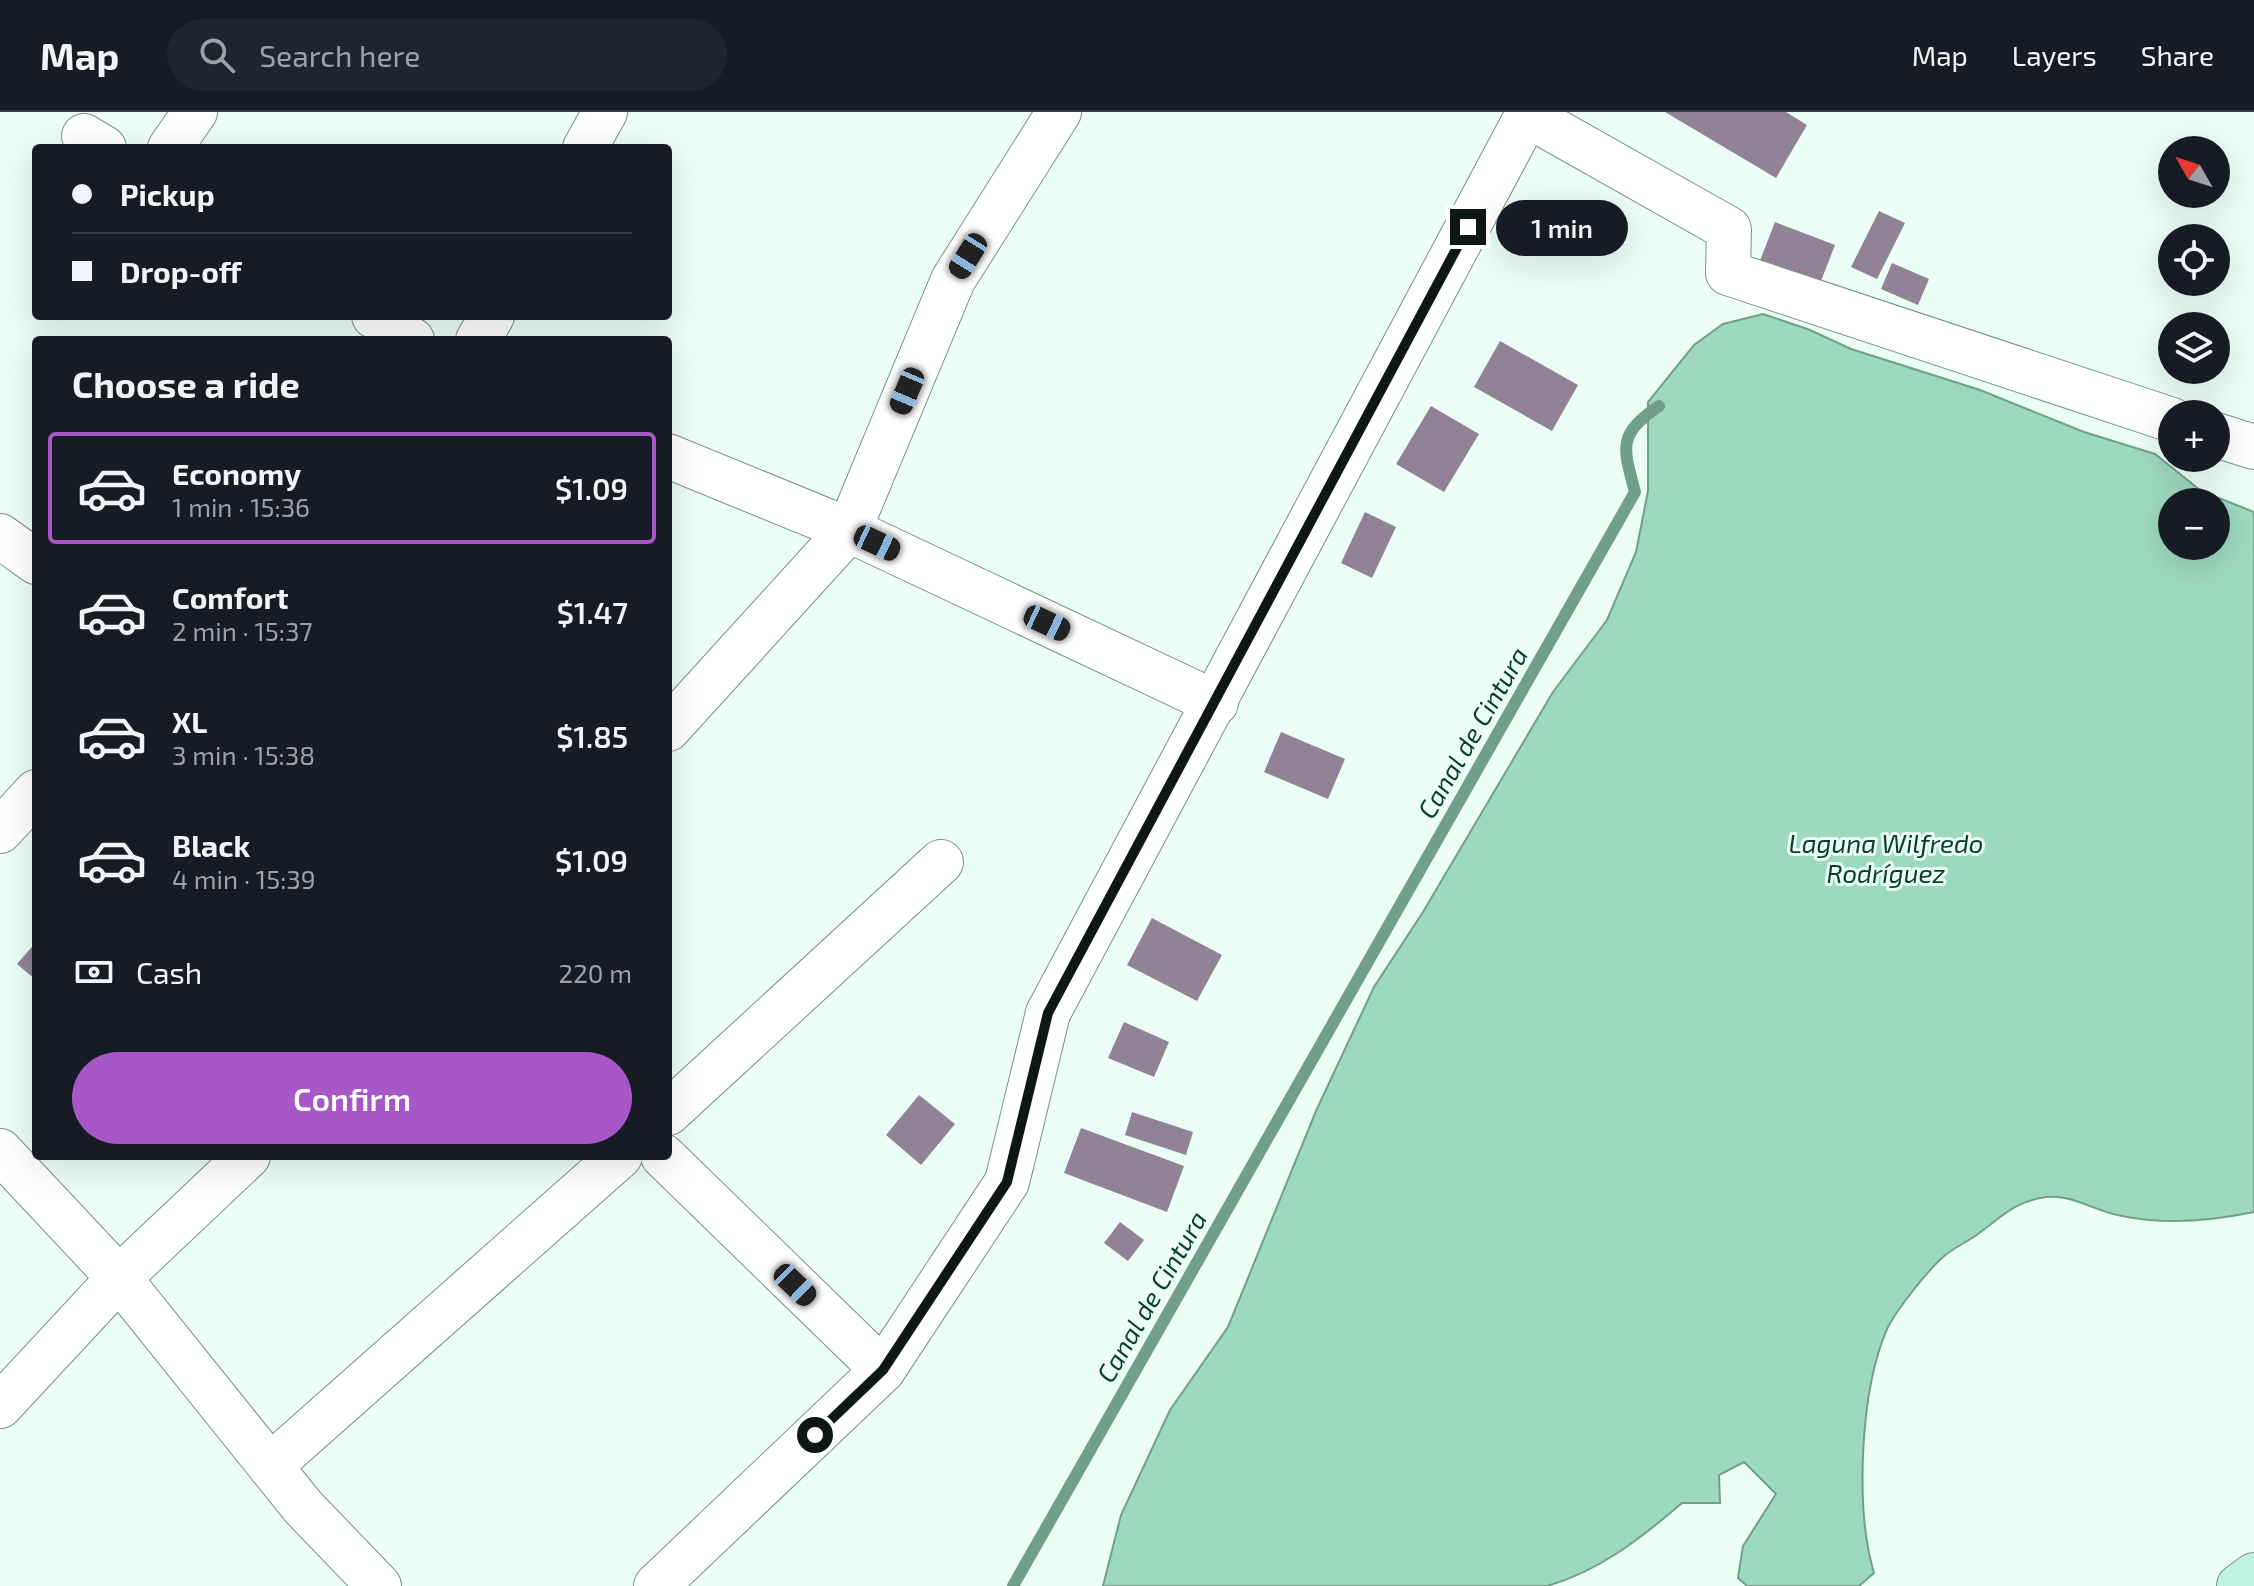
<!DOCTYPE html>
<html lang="en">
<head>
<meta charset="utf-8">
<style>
  body { margin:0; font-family:"Exo 2",sans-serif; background:#20242c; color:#f1f3f6; height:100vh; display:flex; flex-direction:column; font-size:30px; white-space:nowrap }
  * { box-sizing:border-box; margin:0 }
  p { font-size:26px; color:#9ea1a6 }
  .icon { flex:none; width:44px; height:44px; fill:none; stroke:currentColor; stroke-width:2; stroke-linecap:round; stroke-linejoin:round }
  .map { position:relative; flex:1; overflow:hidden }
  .details { position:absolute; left:32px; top:224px; width:640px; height:824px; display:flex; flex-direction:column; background:#171b24; border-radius:8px; box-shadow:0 8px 32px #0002 }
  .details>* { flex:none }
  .top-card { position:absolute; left:32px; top:32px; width:640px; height:176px; border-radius:8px; box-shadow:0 8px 32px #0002; display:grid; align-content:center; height:176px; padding:0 40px; background:#171b24 }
  .needle { width:52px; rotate:309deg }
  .fabs { position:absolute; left:2158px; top:24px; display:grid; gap:16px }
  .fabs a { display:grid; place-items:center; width:72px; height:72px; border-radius:50%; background:#171b24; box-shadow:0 8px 32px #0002; font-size:40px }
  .end { position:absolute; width:36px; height:36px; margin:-18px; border:10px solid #0d1813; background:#fff; box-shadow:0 0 0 4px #fff }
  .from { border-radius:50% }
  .bubble { position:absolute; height:56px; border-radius:28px; background:#171b24; box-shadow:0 8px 32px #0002; font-size:26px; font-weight:600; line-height:56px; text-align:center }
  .car { position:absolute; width:24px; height:48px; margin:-24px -12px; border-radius:10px; box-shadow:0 0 6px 2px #0007; background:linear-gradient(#222 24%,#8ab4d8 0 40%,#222 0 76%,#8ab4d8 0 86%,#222 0) }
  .top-card b { display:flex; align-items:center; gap:28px; height:76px; font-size:30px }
  .top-card b+b { border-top:2px solid #363941 }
  .top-card i { width:20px; height:20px; background:#f1f3f6 }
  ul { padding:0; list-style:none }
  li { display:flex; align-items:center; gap:24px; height:112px; margin:0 16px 12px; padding:0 24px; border:4px solid transparent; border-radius:8px }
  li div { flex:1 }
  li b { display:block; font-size:30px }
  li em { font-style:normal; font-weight:600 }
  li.current { border-color:#a757c8 }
  li>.icon { width:72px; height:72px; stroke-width:1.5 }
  h2 { padding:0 40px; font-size:36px; line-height:96px }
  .pay { display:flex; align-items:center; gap:20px; height:88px; padding:0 40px; font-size:30px }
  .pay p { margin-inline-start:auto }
  .button { display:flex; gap:16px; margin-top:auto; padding:16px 40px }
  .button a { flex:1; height:92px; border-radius:48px; background:#a757c8; color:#fff; font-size:32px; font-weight:600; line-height:92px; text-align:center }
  header { display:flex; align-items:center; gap:48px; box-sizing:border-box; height:112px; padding:0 40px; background:#171b24; border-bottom:2px solid #363941 }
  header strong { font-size:38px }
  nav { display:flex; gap:44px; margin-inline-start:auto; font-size:28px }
  .search { width:560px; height:72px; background:#20242c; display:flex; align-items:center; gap:20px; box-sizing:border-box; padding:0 28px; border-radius:44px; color:#9ea1a6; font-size:30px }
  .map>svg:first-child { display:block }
  .water { fill:#9dd9c0; stroke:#729f8c; stroke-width:2; fill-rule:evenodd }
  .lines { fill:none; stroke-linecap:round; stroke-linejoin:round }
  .stream { stroke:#729f8c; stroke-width:12 }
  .building { fill:#918298 }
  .street-casing { stroke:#769386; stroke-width:46 }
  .secondary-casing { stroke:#769386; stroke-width:46 }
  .street { stroke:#fff; stroke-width:44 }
  .secondary { stroke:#c1f1e2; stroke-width:44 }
  .route { stroke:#0d1813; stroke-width:10 }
  .labels { text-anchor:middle; stroke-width:6; stroke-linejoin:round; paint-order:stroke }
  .water-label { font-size:26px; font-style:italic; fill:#093d2c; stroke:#ebfef6 }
</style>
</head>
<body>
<header>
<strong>Map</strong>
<div class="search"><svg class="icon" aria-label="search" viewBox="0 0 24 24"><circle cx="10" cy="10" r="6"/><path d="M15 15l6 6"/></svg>Search here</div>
<nav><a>Map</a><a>Layers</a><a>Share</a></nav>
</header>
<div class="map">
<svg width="2254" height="1474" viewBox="0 0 2254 1474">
  <rect width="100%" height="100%" fill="#ebfef6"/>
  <!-- water -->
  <path class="water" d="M1763,202L1810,218L1851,237L1980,278L2084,320L2155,342L2201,379L2254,400V1100C2211,1109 2165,1113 2122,1104C2097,1100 2072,1082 2046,1085C2013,1090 2003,1104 1978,1122C1967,1130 1953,1136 1943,1145C1928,1158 1895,1200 1887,1217C1860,1279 1855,1397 1874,1461L1859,1474H1747L1738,1466L1743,1434L1776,1382L1744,1350L1719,1363L1720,1391H1682C1641,1426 1600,1459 1547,1474H1103L1121,1403L1170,1298L1228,1215L1316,999L1374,875L1423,800L1553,580L1607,508L1636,440L1648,379V290L1694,233L1723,212ZM2172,390H2216V434H2172Z"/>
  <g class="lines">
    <!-- stream -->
    <path class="stream" d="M1013,1474L1635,380C1623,335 1617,323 1659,294"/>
  </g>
  <!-- building -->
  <g class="building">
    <polygon points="1665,0 1786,0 1807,13 1776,66"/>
    <polygon points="1879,99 1905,111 1877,167 1851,155"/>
    <polygon points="1775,110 1835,133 1816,182 1756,159"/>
    <polygon points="1892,151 1929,167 1918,193 1881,177"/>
    <polygon points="1500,229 1578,273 1552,319 1474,275"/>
    <polygon points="1431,294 1479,322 1444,380 1396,352"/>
    <polygon points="1365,400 1396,415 1372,466 1341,451"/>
    <polygon points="1281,620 1345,647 1328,687 1264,660"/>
    <polygon points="1152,806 1222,843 1197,889 1127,853"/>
    <polygon points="36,830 36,868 17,852"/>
    <polygon points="1124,910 1169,930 1154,965 1108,946"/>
    <polygon points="919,983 955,1012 921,1053 886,1023"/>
    <polygon points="1132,1000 1193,1020 1186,1043 1125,1023"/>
    <polygon points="1081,1016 1184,1054 1167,1100 1064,1061"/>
    <polygon points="1120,1110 1144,1128 1128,1149 1104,1131"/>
  </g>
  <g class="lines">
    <defs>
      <g id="street">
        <polyline points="1527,3 1729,117 1728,161 2172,308"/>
        <polyline points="84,24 104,36"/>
        <polyline points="170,36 195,0"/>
        <polyline points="585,36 605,0"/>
        <polyline points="374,204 412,228"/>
        <polyline points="478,228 492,204"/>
        <polyline points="2216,323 2254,335"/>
        <polyline points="668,344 849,418 1216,591"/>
        <polyline points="0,424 36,450"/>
        <polyline points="668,617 849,418 953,168 1059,0"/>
        <polyline points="0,719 36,680"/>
        <polyline points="668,1001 941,750"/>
        <polyline points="0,1039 119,1166 303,1395 379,1474"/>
        <polyline points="663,1044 883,1258"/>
        <polyline points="0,1294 119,1166 248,1044"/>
        <polyline points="270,1354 620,1044"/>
        <polyline points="656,1474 883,1258 1007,1070 1048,901 1529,0"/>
      </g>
      <polyline id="secondary" points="2239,1474 2254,1463"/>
    </defs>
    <!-- street casing -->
    <use href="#street" class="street-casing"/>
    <!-- secondary casing -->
    <use href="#secondary" class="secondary-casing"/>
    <!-- street -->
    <use href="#street" class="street"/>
    <!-- secondary -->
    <use href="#secondary" class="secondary"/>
  </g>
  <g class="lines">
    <!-- route -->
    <polyline class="route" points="815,1323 883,1258 1007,1070 1048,901 1468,115"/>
  </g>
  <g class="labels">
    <!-- water labels -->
    <g class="water-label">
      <text transform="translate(1473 621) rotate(-60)" y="9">Canal de Cintura</text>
      <text x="1886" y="741">Laguna Wilfredo<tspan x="1886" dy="30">Rodríguez</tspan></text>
      <text transform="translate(1152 1185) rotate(-60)" y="9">Canal de Cintura</text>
    </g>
  </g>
</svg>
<div class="fabs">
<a><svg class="needle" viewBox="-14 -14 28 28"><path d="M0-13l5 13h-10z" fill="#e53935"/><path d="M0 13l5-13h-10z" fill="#9ea1a6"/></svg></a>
<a><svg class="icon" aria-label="locate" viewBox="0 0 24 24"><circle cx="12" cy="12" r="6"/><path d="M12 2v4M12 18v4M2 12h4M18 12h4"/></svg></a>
<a><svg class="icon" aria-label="layers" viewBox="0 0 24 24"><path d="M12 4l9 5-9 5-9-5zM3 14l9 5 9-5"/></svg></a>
<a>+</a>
<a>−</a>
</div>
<i class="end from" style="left:815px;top:1323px"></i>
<i class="end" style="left:1468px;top:115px"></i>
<div class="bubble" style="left:1496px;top:88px;width:132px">1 min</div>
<i class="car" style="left:968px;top:144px;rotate:212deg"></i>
<i class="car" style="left:907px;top:279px;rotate:203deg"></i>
<i class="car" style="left:877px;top:431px;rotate:115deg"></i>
<i class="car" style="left:1047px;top:511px;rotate:115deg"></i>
<i class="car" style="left:795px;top:1173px;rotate:134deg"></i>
<div class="top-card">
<b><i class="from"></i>Pickup</b>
<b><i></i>Drop-off</b>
</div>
<section class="details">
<h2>Choose a ride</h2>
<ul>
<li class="current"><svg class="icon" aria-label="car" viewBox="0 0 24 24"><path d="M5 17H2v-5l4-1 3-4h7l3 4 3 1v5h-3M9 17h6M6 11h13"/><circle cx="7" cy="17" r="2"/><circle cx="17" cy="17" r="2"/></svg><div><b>Economy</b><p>1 min · 15:36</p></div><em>$1.09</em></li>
<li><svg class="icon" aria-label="car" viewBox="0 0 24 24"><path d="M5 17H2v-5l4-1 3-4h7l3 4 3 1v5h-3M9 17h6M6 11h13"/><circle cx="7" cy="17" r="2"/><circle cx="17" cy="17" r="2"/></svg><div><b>Comfort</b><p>2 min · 15:37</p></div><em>$1.47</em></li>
<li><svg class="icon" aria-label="car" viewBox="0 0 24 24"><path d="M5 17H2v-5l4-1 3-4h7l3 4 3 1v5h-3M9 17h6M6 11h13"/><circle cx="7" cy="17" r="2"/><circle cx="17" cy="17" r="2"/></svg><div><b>XL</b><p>3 min · 15:38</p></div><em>$1.85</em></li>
<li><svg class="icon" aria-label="car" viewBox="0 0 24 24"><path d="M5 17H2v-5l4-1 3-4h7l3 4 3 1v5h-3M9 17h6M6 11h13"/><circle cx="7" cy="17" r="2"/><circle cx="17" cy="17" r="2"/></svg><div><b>Black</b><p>4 min · 15:39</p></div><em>$1.09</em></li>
</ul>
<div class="pay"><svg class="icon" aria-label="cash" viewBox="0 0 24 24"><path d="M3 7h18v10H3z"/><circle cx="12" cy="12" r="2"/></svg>Cash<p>220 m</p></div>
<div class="button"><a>Confirm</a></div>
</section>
</div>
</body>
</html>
